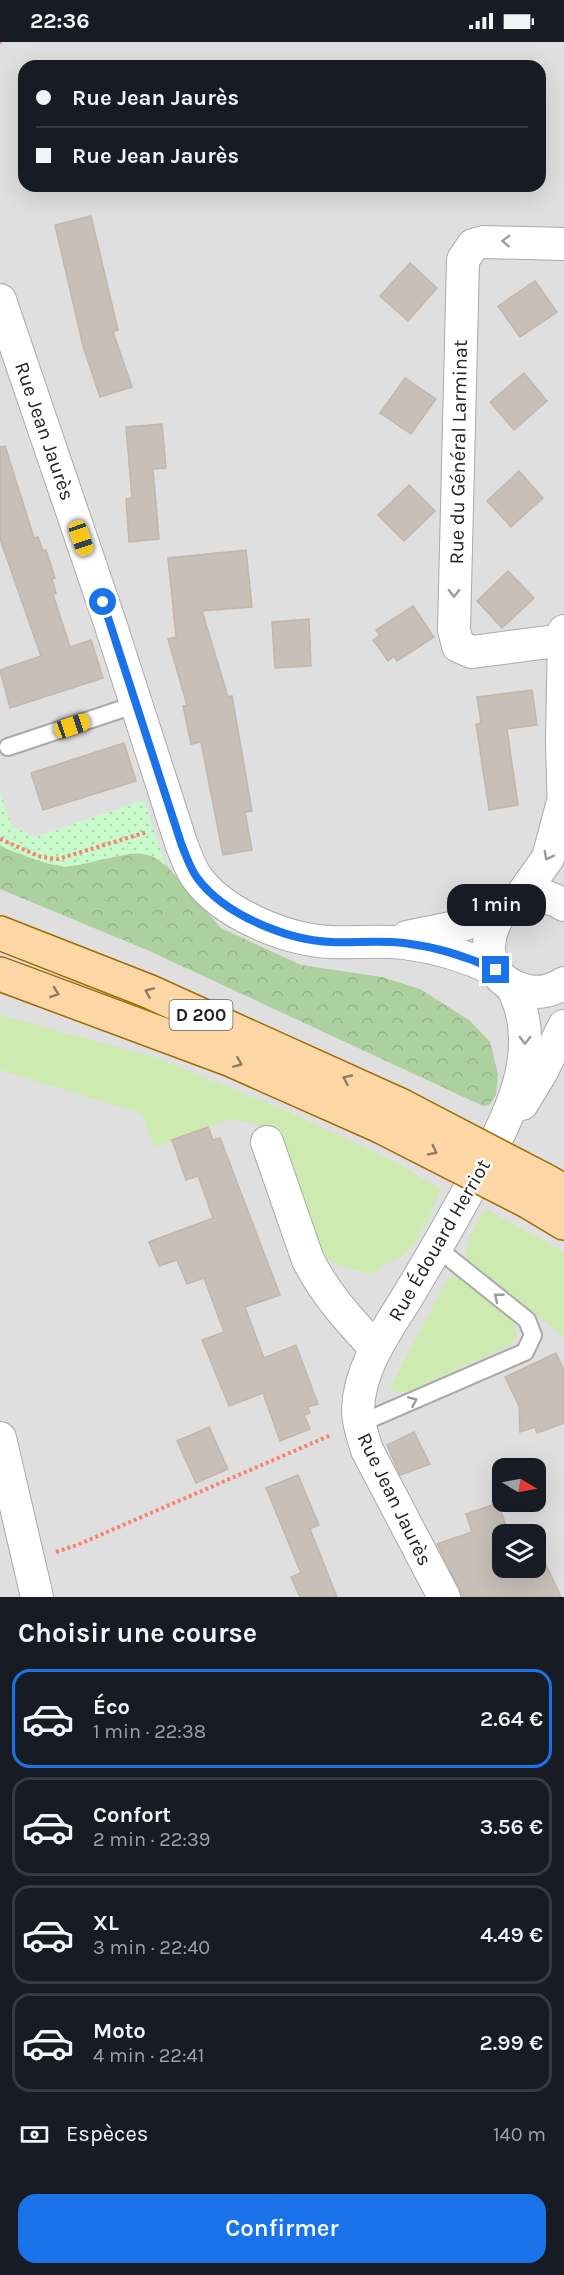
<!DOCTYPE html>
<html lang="fr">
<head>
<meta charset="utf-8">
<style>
  body { margin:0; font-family:Karla,sans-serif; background:#242831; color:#f1f3f6; height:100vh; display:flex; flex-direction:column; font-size:22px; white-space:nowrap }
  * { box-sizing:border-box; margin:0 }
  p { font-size:20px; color:#9ea1a6 }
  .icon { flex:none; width:33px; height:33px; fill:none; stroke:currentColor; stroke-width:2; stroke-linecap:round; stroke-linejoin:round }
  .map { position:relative; height:1555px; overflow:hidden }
  .details { display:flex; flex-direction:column; background:#171b24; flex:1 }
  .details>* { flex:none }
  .hud { position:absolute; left:18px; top:18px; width:528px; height:132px; border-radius:18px; box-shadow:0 6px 24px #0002; display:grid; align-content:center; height:132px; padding:0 18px; background:#171b24 }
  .needle { width:39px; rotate:100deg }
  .tools { position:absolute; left:492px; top:1416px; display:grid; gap:12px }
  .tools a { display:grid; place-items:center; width:54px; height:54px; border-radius:12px; background:#171b24; box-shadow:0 6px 24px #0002; font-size:30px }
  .end { position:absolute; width:27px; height:27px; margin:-14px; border:8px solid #1a73e8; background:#fff; box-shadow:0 0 0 3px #fff }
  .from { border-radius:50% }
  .bubble { position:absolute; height:42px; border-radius:18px; background:#171b24; box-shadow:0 6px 24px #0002; font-size:20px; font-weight:600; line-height:42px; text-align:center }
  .car { position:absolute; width:18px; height:36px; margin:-18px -9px; border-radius:8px; box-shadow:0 0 4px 2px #0007; background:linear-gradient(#f5c518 24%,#345 0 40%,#f5c518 0 76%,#345 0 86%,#f5c518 0) }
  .hud b { display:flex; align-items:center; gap:21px; height:57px; font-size:22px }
  .hud b+b { border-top:2px solid #363941 }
  .hud i { width:15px; height:15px; background:#f1f3f6 }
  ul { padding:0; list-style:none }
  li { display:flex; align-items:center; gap:18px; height:99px; margin:0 12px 9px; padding:0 6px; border:3px solid #363941; border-radius:18px }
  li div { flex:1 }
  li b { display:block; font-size:22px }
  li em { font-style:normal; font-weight:600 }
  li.active { border-color:#1a73e8 }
  li>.icon { width:54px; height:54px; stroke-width:1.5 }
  h2 { padding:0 18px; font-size:27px; line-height:72px }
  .pay { display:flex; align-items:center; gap:15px; height:66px; padding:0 18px; font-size:22px }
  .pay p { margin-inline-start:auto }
  .cta { display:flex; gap:12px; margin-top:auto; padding:12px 18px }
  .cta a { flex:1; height:69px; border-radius:18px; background:#1a73e8; color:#fff; font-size:24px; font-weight:600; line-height:69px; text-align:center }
  .status { display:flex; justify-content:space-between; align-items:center; height:42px; padding:0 30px; background:#171b24; direction:ltr }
  .status svg { height:16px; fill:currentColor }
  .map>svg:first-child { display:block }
  .residential { fill:#e0dfdf; fill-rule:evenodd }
  .grass { fill:#cdebb0 }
  .forest { fill:url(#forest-crowns) }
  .park { fill:url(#park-dots) }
  .building { fill:#c7bfb8; stroke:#c4b6ab; stroke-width:1.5 }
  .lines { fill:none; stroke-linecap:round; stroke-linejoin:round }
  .lane-casing { stroke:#a9a9a9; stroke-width:20 }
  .street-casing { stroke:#a9a9a9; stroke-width:34 }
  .primary-casing { stroke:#a06b00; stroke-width:36 }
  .path { stroke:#fa8072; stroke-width:4; stroke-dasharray:3 3; stroke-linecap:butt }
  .lane { stroke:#fff; stroke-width:16 }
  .street { stroke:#fff; stroke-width:32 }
  .primary { stroke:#fcd6a4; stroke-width:33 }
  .primary-bridge-casing { stroke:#a06b00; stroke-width:36; stroke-linecap:butt }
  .primary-bridge { stroke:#fcd6a4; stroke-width:33 }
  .oneway { stroke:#9c9c9c }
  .oneway2 { stroke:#8f7c63 }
  .route { stroke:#1a73e8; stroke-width:8 }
  .labels { text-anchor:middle; stroke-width:5; stroke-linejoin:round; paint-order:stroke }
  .shield { fill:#fff; stroke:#646464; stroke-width:1.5 }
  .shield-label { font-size:18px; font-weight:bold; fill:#222 }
  .street-label { font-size:20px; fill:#222; stroke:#fff }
</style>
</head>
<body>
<div class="status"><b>22:36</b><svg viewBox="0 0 49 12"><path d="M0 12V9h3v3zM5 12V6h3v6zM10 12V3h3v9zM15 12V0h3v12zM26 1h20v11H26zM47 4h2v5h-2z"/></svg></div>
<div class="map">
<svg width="564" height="1555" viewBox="0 0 564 1555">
  <defs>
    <pattern id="forest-crowns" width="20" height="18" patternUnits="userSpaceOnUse" patternTransform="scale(1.5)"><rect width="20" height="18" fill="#add19e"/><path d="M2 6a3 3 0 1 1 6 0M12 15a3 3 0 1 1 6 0" fill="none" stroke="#95b388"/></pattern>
    <pattern id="park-dots" width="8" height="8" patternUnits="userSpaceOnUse" patternTransform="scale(1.5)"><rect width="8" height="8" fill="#c8facc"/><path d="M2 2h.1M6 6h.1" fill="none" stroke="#acd6af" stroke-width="1.8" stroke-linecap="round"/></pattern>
  </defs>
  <rect width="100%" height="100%" fill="#f2efe9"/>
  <!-- residential -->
  <path class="residential" d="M0,0H564V1555H0ZM24,24H540V144H24ZM502,1426H536V1460H502ZM502,1492H536V1526H502Z"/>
  <!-- grass -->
  <g class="grass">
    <path d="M0,973L151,1014L289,1070L399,1122L441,1147C427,1179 417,1215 379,1225V1231C356,1231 340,1226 321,1213L277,1096L257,1082L232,1077L154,1105L142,1072L0,1028Z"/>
    <path d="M486,1167L564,1210V1295L467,1218C463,1199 476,1183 486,1167Z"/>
    <polygon points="451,1235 459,1236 515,1280 517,1293 512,1301 506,1305 407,1350 397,1351 392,1348 392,1342 446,1239"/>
  </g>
  <!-- forest -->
  <polygon class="forest" points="0,803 64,825 140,810 159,815 221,886 301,923 382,935 420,947 469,978 490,1000 498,1032 496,1053 489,1063 483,1064 147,908 0,847"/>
  <!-- park -->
  <path class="park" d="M0,749L11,784L35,795L144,758L166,825C141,794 94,827 62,824C42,822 24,813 5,806L0,803Z"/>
  <!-- building -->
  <g class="building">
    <polygon points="91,174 118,288 113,290 132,345 100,355 83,304 55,183"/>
    <polygon points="410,221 437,246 408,279 380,254"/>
    <polygon points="535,239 557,270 520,295 498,264"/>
    <polygon points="524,331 547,359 514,388 490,360"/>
    <polygon points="405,336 436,357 411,392 380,371"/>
    <polygon points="162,382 166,426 153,427 159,497 129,500 126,457 132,456 126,385"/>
    <polygon points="5,404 34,496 38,495 43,509 46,508 55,536 52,537 56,551 53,552 70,605 91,598 103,636 10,666 0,628 41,614 0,497 0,405"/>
    <polygon points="519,429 543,456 511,485 487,459"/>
    <polygon points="409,443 435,469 404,499 378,473"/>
    <polygon points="246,508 252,565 202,569 228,655 232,654 252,769 245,770 252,808 223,813 201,700 191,702 183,664 187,663 168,597 176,595 168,516"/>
    <polygon points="508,529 534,556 502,586 477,559"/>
    <polygon points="413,564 434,595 397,619 394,614 388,619 373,598 380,593 376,588"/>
    <polygon points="309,577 311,624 275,626 272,580"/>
    <polygon points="532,648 537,683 507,687 518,763 489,768 476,682 481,681 477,655"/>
    <polygon points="124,701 136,739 43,768 31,731"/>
    <polygon points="208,1085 213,1098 220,1096 280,1253 245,1265 264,1316 296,1303 318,1362 308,1365 310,1371 304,1373 310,1387 280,1399 263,1351 229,1364 202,1298 224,1290 204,1236 187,1242 177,1218 159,1224 149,1200 213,1176 198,1134 186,1138 172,1098"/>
    <polygon points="556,1311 564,1328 564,1381 537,1391 535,1385 520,1390 519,1364 505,1335"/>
    <polygon points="209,1385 228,1427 196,1441 177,1399"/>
    <polygon points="414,1390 430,1422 400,1433 387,1403"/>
    <polygon points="298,1433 319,1483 310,1487 337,1555 300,1555 291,1535 301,1531 266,1446"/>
    <polygon points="498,1461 509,1492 502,1492 502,1526 536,1526 536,1501 561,1555 463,1555 437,1502 472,1490 466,1472"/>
  </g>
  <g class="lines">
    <defs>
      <g id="lane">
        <polyline points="8,705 137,662"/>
        <polyline points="359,1382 525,1310 533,1293 527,1278 437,1206"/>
      </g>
      <g id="street">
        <path d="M0,258L110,581L182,804C187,815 190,827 198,837C225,873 287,898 331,900C355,901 380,898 404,901C437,905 466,914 496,928"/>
        <polyline points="564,589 562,699 564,772"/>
        <polyline points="563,598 472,610 458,604 454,588 463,218 473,203 483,200 564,202"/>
        <polyline points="518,858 548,816 562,763"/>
        <path d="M564,863C499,822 455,930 524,948C538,952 552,949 564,941"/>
        <polyline points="407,895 456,885 499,871"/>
        <polyline points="522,1062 541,1031 564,984"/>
        <path d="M267,1100L308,1218C325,1252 350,1279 376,1307"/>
        <polyline points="0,1396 37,1555"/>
        <path d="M444,1555L367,1408C363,1395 358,1382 358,1368C359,1326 385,1291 406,1257C429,1219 451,1181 472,1142C505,1083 548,1010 511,943"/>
      </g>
      <g id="primary">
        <polyline points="0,891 148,949 400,1063"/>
        <polyline points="0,932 229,1017 380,1084"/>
        <polyline points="544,1138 564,1149"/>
        <polyline points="529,1160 564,1181"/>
      </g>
    </defs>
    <!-- lane casing -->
    <use href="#lane" class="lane-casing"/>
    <!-- street casing -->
    <use href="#street" class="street-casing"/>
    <!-- primary casing -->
    <use href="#primary" class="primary-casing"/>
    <!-- path -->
    <g class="path">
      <polyline points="0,1 1,0"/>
      <polyline points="0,797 41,815 58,817 147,790"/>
      <polyline points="56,1510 77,1503 331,1393"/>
    </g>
    <!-- lane -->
    <use href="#lane" class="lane"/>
    <!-- street -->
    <use href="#street" class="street"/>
    <!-- primary -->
    <use href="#primary" class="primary"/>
    <defs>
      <g id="primary-bridge">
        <polyline points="400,1063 544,1138"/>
        <polyline points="380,1084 529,1160"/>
      </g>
    </defs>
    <!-- primary-bridge casing -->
    <use href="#primary-bridge" class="primary-bridge-casing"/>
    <!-- primary-bridge -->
    <use href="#primary-bridge" class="primary-bridge"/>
  </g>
  <!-- one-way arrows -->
  <defs><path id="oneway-chevron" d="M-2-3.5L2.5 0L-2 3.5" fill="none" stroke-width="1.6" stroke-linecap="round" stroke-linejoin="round" transform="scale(1.5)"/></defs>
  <g class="oneway">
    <use href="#oneway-chevron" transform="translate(506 199) rotate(-178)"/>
    <use href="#oneway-chevron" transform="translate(454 551) rotate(91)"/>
    <use href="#oneway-chevron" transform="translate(548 814) rotate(117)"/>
    <use href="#oneway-chevron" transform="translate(525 998) rotate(91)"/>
    <use href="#oneway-chevron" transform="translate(498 1255) rotate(-141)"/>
    <use href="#oneway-chevron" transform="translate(413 1359) rotate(-23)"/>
  </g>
  <g class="oneway2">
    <use href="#oneway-chevron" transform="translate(149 950) rotate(-157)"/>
    <use href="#oneway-chevron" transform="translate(55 951) rotate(19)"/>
    <use href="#oneway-chevron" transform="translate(238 1021) rotate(23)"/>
    <use href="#oneway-chevron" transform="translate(347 1037) rotate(-155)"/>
    <use href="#oneway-chevron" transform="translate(433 1109) rotate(27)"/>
  </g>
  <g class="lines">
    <!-- route -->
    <path class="route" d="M103,560L182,804C187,815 190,827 198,837C225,873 287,898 331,900C355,901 380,898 404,901C437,905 466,914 496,928"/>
  </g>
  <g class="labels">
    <!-- shield labels -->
    <rect class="shield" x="169.5" y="958" width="63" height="30" rx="4.5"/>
    <g class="shield-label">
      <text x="201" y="979">D 200</text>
    </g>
    <!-- street labels -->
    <g class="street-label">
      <text transform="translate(45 389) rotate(71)" y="7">Rue Jean Jaurès</text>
      <text transform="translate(458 410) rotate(-89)" y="7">Rue du Général Larminat</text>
      <text transform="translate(439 1198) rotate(-60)" y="7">Rue Édouard Herriot</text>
      <text transform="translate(395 1457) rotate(64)" y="7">Rue Jean Jaurès</text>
    </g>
  </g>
</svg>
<div class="tools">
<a><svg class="needle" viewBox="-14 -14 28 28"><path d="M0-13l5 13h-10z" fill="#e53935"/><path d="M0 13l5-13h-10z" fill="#9ea1a6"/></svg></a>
<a><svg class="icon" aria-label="layers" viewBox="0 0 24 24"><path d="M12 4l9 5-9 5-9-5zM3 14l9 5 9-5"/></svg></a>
</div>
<i class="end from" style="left:103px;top:560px"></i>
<i class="end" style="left:496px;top:928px"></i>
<div class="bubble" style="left:447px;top:842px;width:99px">1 min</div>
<i class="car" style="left:81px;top:496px;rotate:161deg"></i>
<i class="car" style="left:72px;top:684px;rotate:71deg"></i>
<div class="hud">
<b><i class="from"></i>Rue Jean Jaurès</b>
<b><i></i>Rue Jean Jaurès</b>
</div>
</div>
<section class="details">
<h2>Choisir une course</h2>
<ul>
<li class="active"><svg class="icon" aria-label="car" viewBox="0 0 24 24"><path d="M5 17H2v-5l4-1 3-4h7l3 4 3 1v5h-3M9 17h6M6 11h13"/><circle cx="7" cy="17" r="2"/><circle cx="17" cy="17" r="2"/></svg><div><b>Éco</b><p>1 min · 22:38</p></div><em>2.64 €</em></li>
<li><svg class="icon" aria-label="car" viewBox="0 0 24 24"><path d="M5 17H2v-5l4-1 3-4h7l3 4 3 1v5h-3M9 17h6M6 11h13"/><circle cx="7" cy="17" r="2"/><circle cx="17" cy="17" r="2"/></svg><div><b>Confort</b><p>2 min · 22:39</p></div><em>3.56 €</em></li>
<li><svg class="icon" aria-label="car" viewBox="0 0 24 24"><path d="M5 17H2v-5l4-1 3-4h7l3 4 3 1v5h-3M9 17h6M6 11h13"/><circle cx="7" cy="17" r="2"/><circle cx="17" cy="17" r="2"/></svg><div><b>XL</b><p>3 min · 22:40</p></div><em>4.49 €</em></li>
<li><svg class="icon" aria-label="car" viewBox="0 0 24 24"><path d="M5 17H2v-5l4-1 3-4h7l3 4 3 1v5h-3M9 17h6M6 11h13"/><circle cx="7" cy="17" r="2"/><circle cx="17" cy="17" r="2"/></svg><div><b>Moto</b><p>4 min · 22:41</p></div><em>2.99 €</em></li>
</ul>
<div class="pay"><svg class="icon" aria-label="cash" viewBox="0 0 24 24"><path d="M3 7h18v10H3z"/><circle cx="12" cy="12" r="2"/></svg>Espèces<p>140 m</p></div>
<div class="cta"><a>Confirmer</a></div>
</section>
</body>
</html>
